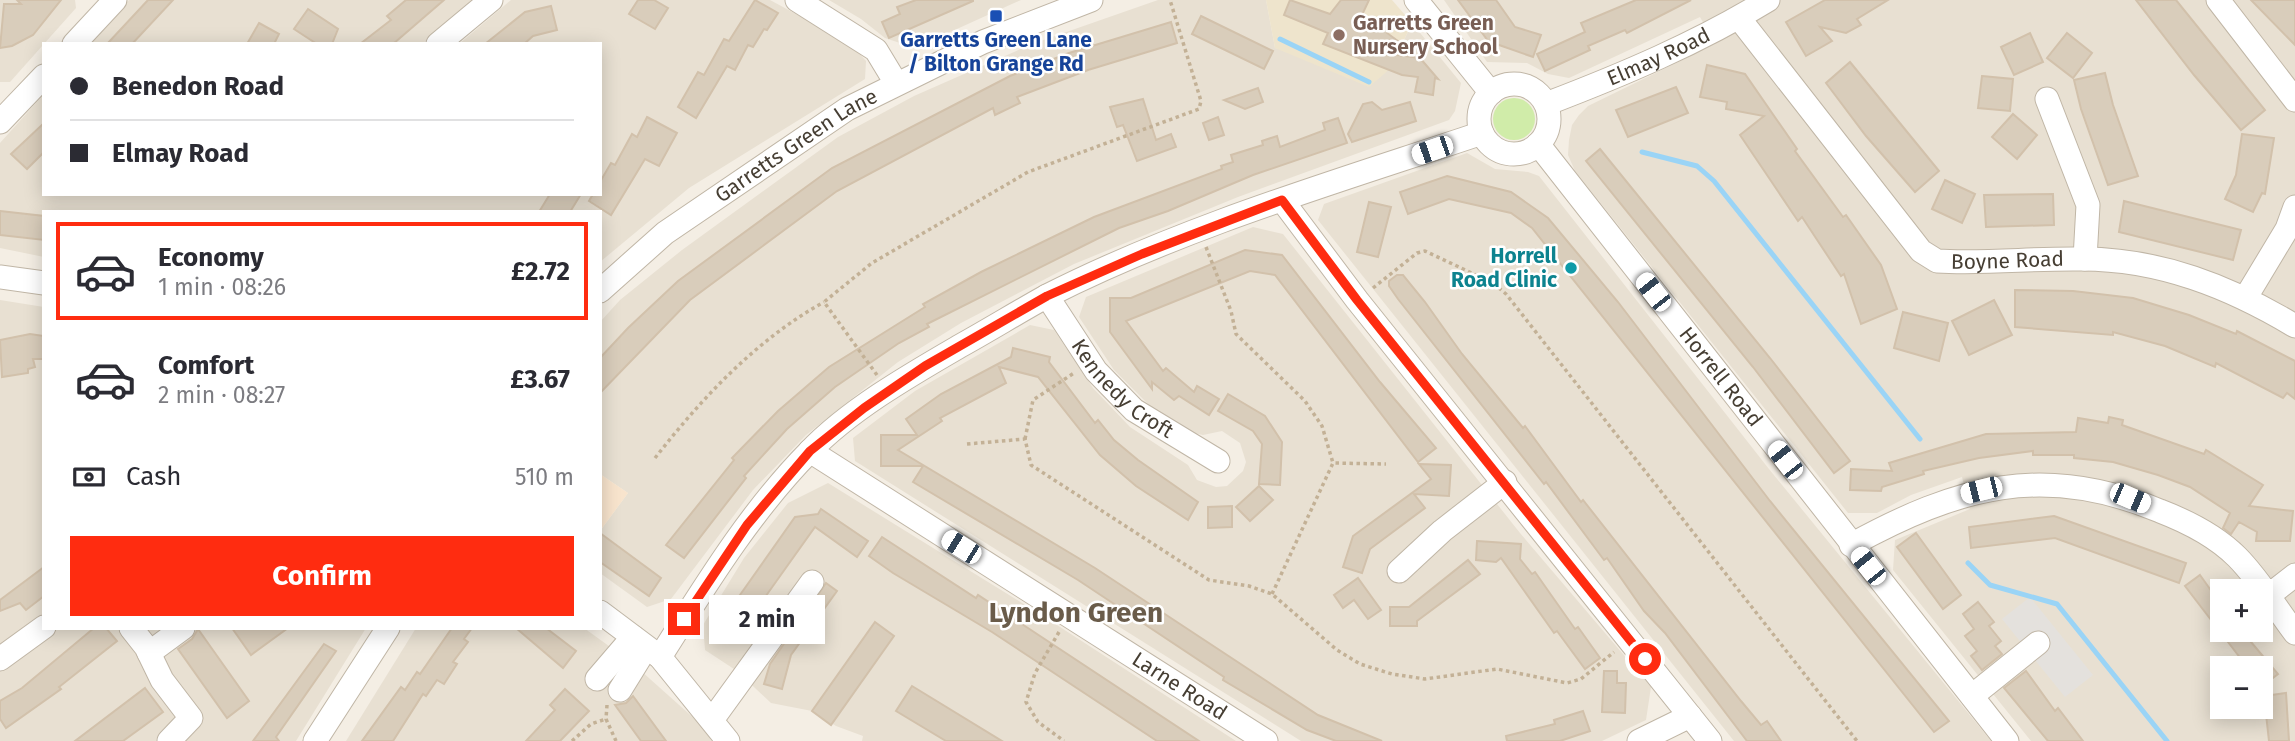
<!DOCTYPE html>
<html lang="en">
<head>
<meta charset="utf-8">
<style>
  body { margin:0; font-family:"Fira Sans",sans-serif; background:#f7f7f7; color:#2b2b33; height:100vh; display:flex; flex-direction:column; font-size:26px; white-space:nowrap }
  * { box-sizing:border-box; margin:0 }
  p { font-size:23px; color:#7c7c81 }
  .icon { flex:none; width:38px; height:38px; fill:none; stroke:currentColor; stroke-width:2; stroke-linecap:round; stroke-linejoin:round }
  .map { position:relative; flex:1; overflow:hidden }
  .side { position:absolute; left:42px; top:210px; width:560px; height:420px; display:flex; flex-direction:column; background:#fff; border-radius:0px; box-shadow:0 4px 18px #0003 }
  .side>* { flex:none }
  .top-card { position:absolute; left:42px; top:42px; width:560px; height:154px; border-radius:0px; box-shadow:0 4px 18px #0003; display:grid; align-content:center; height:154px; padding:0 28px; background:#fff }
  .buttons { position:absolute; left:2210px; top:579px; display:grid; gap:14px }
  .buttons a { display:grid; place-items:center; width:63px; height:63px; border-radius:0px; background:#fff; box-shadow:0 4px 18px #0003; font-size:35px }
  .end { position:absolute; width:32px; height:32px; margin:-16px; border:9px solid #ff2c10; background:#fff; box-shadow:0 0 0 4px #fff }
  .from { border-radius:50% }
  .bubble { position:absolute; height:49px; border-radius:0px; background:#fff; box-shadow:0 4px 18px #0003; font-size:23px; font-weight:700; line-height:49px; text-align:center }
  .car { position:absolute; width:21px; height:42px; margin:-21px -10px; border-radius:9px; box-shadow:0 0 5px 2px #0007; background:linear-gradient(#fff 24%,#345 0 40%,#fff 0 76%,#345 0 86%,#fff 0) }
  .top-card b { display:flex; align-items:center; gap:24px; height:66px; font-size:26px }
  .top-card b+b { border-top:2px solid #e1e1e2 }
  .top-card i { width:18px; height:18px; background:#2b2b33 }
  ul { padding:12px 0 0; list-style:none }
  li { display:flex; align-items:center; gap:21px; height:98px; margin:0 14px 10px; padding:0 14px; border:4px solid transparent; border-radius:0px }
  li div { flex:1 }
  li b { display:block; font-size:26px }
  li em { font-style:normal; font-weight:700 }
  li.on { border-color:#ff2c10 }
  li>.icon { width:63px; height:63px; stroke-width:1.5 }
  .pay { display:flex; align-items:center; gap:18px; height:77px; padding:0 28px; font-size:26px }
  .pay p { margin-inline-start:auto }
  .action { display:flex; gap:14px; margin-top:auto; padding:14px 28px }
  .action a { flex:1; height:80px; border-radius:0px; background:#ff2c10; color:#fff; font-size:28px; font-weight:700; line-height:80px; text-align:center }
  .map>svg:first-child { display:block }
  .residential { fill:#e8e0d2; fill-rule:evenodd }
  .commercial { fill:#f8e4cd }
  .education { fill:#eee4cc }
  .green { fill:#d0eca9 }
  .parking { fill:#e4e1dd }
  .lines { fill:none; stroke-linecap:round; stroke-linejoin:round }
  .stream { stroke:#9ad4f6; stroke-width:5 }
  .building { fill:#d9cdbb; stroke:#d2c1ab; stroke-width:2 }
  .minor-casing { stroke:#c0b6a6; stroke-width:25 }
  .path { stroke:#c3b196; stroke-width:3.5; stroke-dasharray:3.5 3.5; stroke-linecap:butt }
  .minor { stroke:#fff; stroke-width:23 }
  .route { stroke:#ff2c10; stroke-width:9 }
  .transit-dot { fill:#1a4fb4; stroke:#fff; stroke-width:2.5 }
  .education-dot { fill:#8d6e63; stroke:#fff; stroke-width:2.5 }
  .culture-dot { fill:#0f9aa8; stroke:#fff; stroke-width:2.5 }
  .labels { text-anchor:middle; stroke-width:5; stroke-linejoin:round; paint-order:stroke }
  .education-label { font-size:21px; font-weight:bold; fill:#785e54; stroke:#fff; text-anchor:start }
  .transit-label { font-size:21px; font-weight:bold; fill:#164399; stroke:#fff }
  .street-label { font-size:21px; fill:#463e33; stroke:#fff }
  .culture-label { font-size:21px; font-weight:bold; fill:#0d838f; stroke:#fff; text-anchor:end }
  .district-label { font-size:28px; font-weight:bold; fill:#6a5c4a; stroke:#fff }
</style>
</head>
<body>
<div class="map">
<svg width="2295" height="741" viewBox="0 0 2295 741">
  <rect width="100%" height="100%" fill="#f4eee4"/>
  <!-- residential -->
  <g class="residential">
    <polygon points="0,0 75,0 76,8 10,82 0,82"/>
    <polygon points="129,0 475,0 422,44 90,44"/>
    <polygon points="511,0 770,0 850,43 866,61 865,79 689,188 600,262 600,212 44,212 44,257 0,248 0,143 44,94 44,194 600,194 600,44 459,44"/>
    <polygon points="829,0 1021,0 915,48 885,38 861,19"/>
    <polygon points="1158,0 1266,0 1275,48 1391,68 1412,23 1461,83 1455,111 1449,120 1238,197 1074,264 961,323 898,362 806,435 753,490 671,599 647,607 600,573 600,531 628,493 600,474 600,322 620,300 682,250 838,137 914,96 1032,44"/>
    <path d="M1444,0H2295V741H2031L1893,570L1895,540L1970,509L1962,477L1911,495L1877,513H1848L1575,171L1568,155L1569,140L1572,125L1579,115L1588,106L1715,44L1700,17L1569,78L1548,74L1527,63L1487,62ZM2222,592H2261V630H2222ZM2222,668H2261V707H2222Z"/>
    <polygon points="1467,153 1495,169 1528,172 1539,176 1769,469 1991,741 1734,741 1318,220 1324,204"/>
    <polygon points="1253,227 1283,234 1520,533 1651,687 1646,720 1602,741 1301,741 855,461 853,438 915,391 1030,325 1054,330 1093,388 1130,427 1188,465 1197,480 1216,487 1227,486 1243,471 1246,462 1240,443 1222,431 1203,435 1190,432 1154,410 1114,370 1079,317 1086,297"/>
    <polygon points="0,300 44,307 44,628 366,628 296,741 0,741"/>
    <polygon points="828,483 1043,616 1236,741 862,741 863,736 836,726 812,711 771,703 737,671 705,650 703,625 744,558 788,503"/>
    <polygon points="416,628 584,628 631,662 706,729 711,741 346,741"/>
  </g>
  <!-- commercial -->
  <polygon class="commercial" points="600,474 628,493 600,531"/>
  <!-- education -->
  <polygon class="education" points="1266,0 1392,0 1412,23 1391,68 1369,87 1275,48"/>
  <!-- green -->
  <circle class="green" cx="1514" cy="119" r="21"/>
  <!-- parking -->
  <polygon class="parking" points="2030,597 2093,675 2065,697 2002,619"/>
  <g class="lines">
    <!-- stream -->
    <g class="stream">
      <polyline points="1280,39 1369,82"/>
      <polyline points="1642,152 1697,166 1714,181 1920,439"/>
      <polyline points="1968,563 1990,585 2057,604 2167,741"/>
    </g>
  </g>
  <!-- building -->
  <g class="building">
    <polygon points="17,0 61,0 33,35 12,46 0,48 4,4 21,4"/>
    <polygon points="148,0 173,0 132,44 107,44"/>
    <polygon points="406,0 444,0 393,44 360,44 391,20 387,16"/>
    <polygon points="638,0 654,0 668,8 655,29 629,14"/>
    <polygon points="755,0 778,13 767,30 764,29 753,47 748,45 735,70 727,66 696,118 678,107 698,72 704,75 724,39 729,41"/>
    <polygon points="916,0 973,0 973,1 889,38 882,22 900,14 897,7"/>
    <polygon points="1290,0 1330,14 1341,0 1369,0 1361,17 1389,28 1387,33 1402,44 1397,55 1420,58 1438,79 1435,78 1433,95 1415,92 1418,77 1402,75 1323,44 1328,33 1284,15"/>
    <polygon points="1458,0 1496,0 1515,27 1541,35 1533,57 1499,45 1494,49"/>
    <polygon points="1636,0 1691,0 1627,33 1625,30 1588,46 1590,50 1545,71 1537,54 1585,32 1581,23"/>
    <polygon points="1825,0 1888,0 1857,19 1861,25 1846,33 1820,27 1832,41 1806,56 1786,22"/>
    <polygon points="2136,0 2176,0 2265,110 2241,130 2194,75"/>
    <polygon points="2251,0 2295,0 2295,45"/>
    <polygon points="551,6 557,30 533,36 524,44 485,44 525,12"/>
    <polygon points="308,9 338,29 332,44 317,44 294,29"/>
    <polygon points="1201,16 1273,51 1264,69 1192,34"/>
    <polygon points="1171,22 1177,43 1088,70 1017,97 1020,103 995,115 993,108 837,191 690,300 600,393 600,358 628,328 678,281 832,168 1010,76 1069,53"/>
    <polygon points="259,23 279,34 274,44 247,44"/>
    <polygon points="2030,33 2043,62 2014,75 2001,47"/>
    <polygon points="2067,33 2092,53 2073,78 2047,58"/>
    <polygon points="1850,62 1939,171 1915,192 1866,136 1826,83"/>
    <polygon points="1707,65 1745,74 1797,149 1795,151 1843,217 1846,215 1881,265 1897,309 1861,324 1844,274 1841,276 1802,217 1798,221 1740,135 1764,116 1726,109 1727,102 1700,97"/>
    <polygon points="2105,73 2113,105 2138,176 2108,185 2081,109 2074,80"/>
    <polygon points="1982,76 2013,79 2010,111 1978,108"/>
    <polygon points="1676,87 1688,113 1628,137 1616,110"/>
    <polygon points="1258,88 1263,102 1245,109 1224,100"/>
    <polygon points="1143,99 1156,140 1171,134 1176,147 1137,161 1123,125 1117,127 1110,107"/>
    <polygon points="1372,102 1382,110 1410,102 1416,121 1352,142 1348,134 1363,104"/>
    <polygon points="2013,114 2037,135 2017,159 1992,137"/>
    <polygon points="647,117 677,133 659,166 645,159 611,215 589,201 593,194 600,194 600,182 611,163 615,165 632,134 637,137"/>
    <polygon points="1218,117 1224,135 1209,140 1203,123"/>
    <polygon points="1338,118 1347,143 1253,175 1168,211 1119,228 927,324 929,327 899,343 835,387 787,429 744,476 746,478 684,558 666,545 734,460 732,458 778,411 829,367 925,307 923,304 981,272 1094,217 1222,169 1221,166 1233,162 1231,155 1263,145 1262,141 1277,136 1280,147 1325,130 1323,123"/>
    <polygon points="44,123 44,152 27,169 11,154"/>
    <polygon points="2242,134 2274,138 2265,194 2262,193 2253,212 2225,199 2236,175"/>
    <polygon points="1600,149 1770,358 1850,461 1834,473 1753,367 1586,161"/>
    <polygon points="1447,176 1511,192 1548,218 1618,302 1770,501 1949,721 1934,732 1532,228 1511,213 1449,199 1408,214 1400,192"/>
    <polygon points="1945,180 1975,194 1962,223 1932,209"/>
    <polygon points="550,194 581,194 570,212 539,212"/>
    <polygon points="2053,194 2054,225 1986,227 1984,195"/>
    <polygon points="2124,201 2241,230 2233,260 2119,232"/>
    <polygon points="1369,202 1391,207 1378,257 1357,252"/>
    <polygon points="0,211 44,216 44,240 0,235"/>
    <polygon points="1245,250 1282,255 1380,382 1436,448 1418,462 1275,275 1250,271 1126,321 1163,371 1166,368 1194,392 1197,386 1219,399 1209,415 1179,396 1174,400 1152,382 1152,389 1110,332 1110,298 1131,298"/>
    <polygon points="1397,275 1403,275 1425,302 1462,354 1523,428 1525,426 1581,502 1583,500 1741,701 1761,725 1767,721 1781,741 1747,741 1665,633 1644,611 1607,558 1604,560 1546,482 1544,484 1398,299 1389,286 1389,281"/>
    <polygon points="2015,290 2073,291 2133,298 2189,315 2236,334 2237,331 2295,361 2295,399 2287,393 2283,398 2216,363 2215,367 2165,346 2113,332 2113,335 2015,327"/>
    <polygon points="1994,300 2012,335 1969,355 1952,321"/>
    <polygon points="1903,312 1948,323 1939,361 1894,348"/>
    <polygon points="30,334 44,336 44,359 33,359 35,367 28,369 28,373 2,377 0,340"/>
    <polygon points="1013,348 1050,357 1049,362 1095,423 1098,420 1114,440 1138,460 1198,502 1188,520 1136,486 1100,455 1038,377 999,367 1006,383 940,418 942,421 898,450 1095,568 1318,715 1382,741 1336,741 1307,730 1223,680 1224,677 1078,580 913,482 923,466 881,466 881,435 917,435 906,419 941,394 1011,357"/>
    <polygon points="1228,394 1265,416 1282,442 1280,485 1259,484 1262,444 1253,431 1218,411"/>
    <polygon points="2109,417 2123,420 2122,425 2204,454 2206,450 2263,485 2249,506 2293,511 2290,541 2256,541 2257,532 2239,522 2231,534 2223,528 2230,513 2190,487 2158,475 2113,462 2074,458 2074,455 2033,455 2033,451 1979,458 1923,471 1924,474 1882,487 1881,491 1850,490 1851,469 1892,471 1889,463 1986,434 2076,432 2078,418 2108,423"/>
    <polygon points="1419,464 1451,465 1449,496 1414,494 1425,508 1370,549 1362,573 1343,567 1353,536 1431,479"/>
    <polygon points="1259,486 1273,500 1250,521 1236,507"/>
    <polygon points="1232,506 1232,527 1208,528 1208,507"/>
    <polygon points="821,509 868,541 857,557 815,527 758,607 740,595 795,517 818,514"/>
    <polygon points="2054,516 2186,563 2179,583 2055,538 1971,548 1969,527"/>
    <polygon points="600,533 661,578 649,596 600,562"/>
    <polygon points="1916,533 1961,595 1943,609 1897,547"/>
    <polygon points="882,537 976,598 978,595 1199,741 1157,741 992,632 893,573 869,556"/>
    <polygon points="1477,541 1521,544 1520,559 1532,574 1535,572 1575,629 1578,627 1600,658 1585,669 1557,631 1554,633 1501,558 1496,562 1476,560"/>
    <polygon points="1468,560 1480,574 1417,621 1417,626 1390,626 1390,607 1409,607"/>
    <polygon points="44,567 44,596 26,610 20,603 0,611 0,600"/>
    <polygon points="2200,575 2222,606 2222,630 2241,630 2278,674 2261,687 2261,668 2248,668 2185,586"/>
    <polygon points="1358,578 1381,610 1368,619 1354,600 1343,608 1334,595"/>
    <polygon points="826,583 837,591 791,655 782,689 764,684 770,664"/>
    <polygon points="1978,602 1994,622 1989,626 2001,641 1995,646 2002,654 1982,670 1971,656 1977,651 1965,636 1974,629 1963,614"/>
    <polygon points="743,612 746,638 726,640 724,614"/>
    <polygon points="875,622 894,636 831,725 812,711"/>
    <polygon points="94,628 106,628 117,641 59,687 61,689 6,728 0,719 0,701 22,688"/>
    <polygon points="232,628 288,628 251,655"/>
    <polygon points="452,628 472,628 464,639 468,642 453,662 457,664 444,684 437,680 426,696 423,694 393,741 362,741 401,687 405,690 417,672 420,674"/>
    <polygon points="516,628 546,628 576,651 563,668"/>
    <polygon points="198,629 249,701 227,718 178,649 192,639"/>
    <polygon points="324,644 336,651 276,737 279,741 253,741"/>
    <polygon points="1604,671 1617,671 1617,683 1626,683 1625,713 1602,712"/>
    <polygon points="2026,671 2055,711 2058,708 2083,741 2048,741 2004,688"/>
    <polygon points="912,686 1002,741 946,741 896,711"/>
    <polygon points="145,688 163,712 123,741 75,741"/>
    <polygon points="565,689 589,711 560,741 526,741 555,710 550,705"/>
    <polygon points="2286,693 2289,741 2269,741 2264,696"/>
    <polygon points="633,696 666,741 641,741 615,705 626,703"/>
    <polygon points="1583,711 1590,731 1560,741 1507,741 1506,736 1555,724 1554,720"/>
  </g>
  <g class="lines">
    <defs>
      <g id="minor">
        <polyline points="797,0 876,50 896,83"/>
        <polyline points="1416,0 1491,93"/>
        <polyline points="2218,0 2295,100"/>
        <path id="s1" d="M1739,18L1921,251L1937,261C1985,264 2034,258 2082,259C2160,259 2230,287 2295,326"/>
        <polyline points="74,44 115,0"/>
        <polyline points="438,44 491,0"/>
        <circle cx="1514" cy="119" r="35"/>
        <polyline points="2047,99 2088,205 2085,259"/>
        <path id="s2" d="M1546,104C1622,75 1698,43 1768,0"/>
        <polyline points="0,122 44,76"/>
        <path id="s3" d="M1538,144L2007,741"/>
        <polyline points="1282,200 1357,300 1710,741"/>
        <polyline points="0,277 44,283"/>
        <path id="s4" d="M600,291L665,233L847,109L983,42L1091,0"/>
        <path id="s5" d="M1047,296L1096,371L1134,410L1218,461"/>
        <polyline points="2246,297 2287,229 2295,207"/>
        <path id="s6" d="M810,451L1266,741"/>
        <path d="M1851,545C1957,487 2043,462 2160,511C2186,521 2217,537 2237,557C2259,579 2276,608 2295,633"/>
        <polyline points="1399,571 1442,531 1505,482"/>
        <polyline points="2268,596 2295,575"/>
        <polyline points="600,612 660,657 728,741"/>
        <polyline points="131,628 146,647 162,680 191,718 169,741"/>
        <polyline points="149,653 183,628"/>
        <path d="M660,657C705,586 750,512 809,452C849,410 910,375 960,346C989,330 1018,312 1047,296C1185,226 1336,182 1482,133"/>
        <polyline points="0,659 44,627"/>
        <polyline points="597,679 633,637"/>
        <polyline points="620,690 646,648"/>
        <polyline points="1972,696 2038,643"/>
        <polyline points="712,720 812,582"/>
        <polyline points="315,741 388,628"/>
        <polyline points="1639,741 1690,716"/>
      </g>
    </defs>
    <!-- minor casing -->
    <use href="#minor" class="minor-casing"/>
    <!-- path -->
    <g class="path">
      <polyline points="1206,247 1231,311 1236,334 1305,401 1322,426 1333,463"/>
      <polyline points="1373,288 1417,253 1425,251 1493,283 1506,294 1857,741"/>
      <polyline points="877,375 824,302 872,263 1028,172 1199,109 1201,101 1170,0"/>
      <polyline points="1025,439 1033,400 1074,373"/>
      <polyline points="967,444 1025,439 1031,465 1209,580 1249,586 1272,594 1337,650 1360,664 1392,674 1425,679 1497,669 1567,683 1581,679 1614,652"/>
      <path d="M655,458C702,398 757,339 824,302"/>
      <polyline points="1272,594 1333,463 1386,464"/>
      <polyline points="1059,632 1035,673 1026,702 1038,722 1064,741"/>
      <polyline points="607,705 606,719 616,741"/>
      <polyline points="572,741 591,724 606,719"/>
    </g>
    <!-- minor -->
    <use href="#minor" class="minor"/>
  </g>
  <g class="lines">
    <!-- route -->
    <polyline class="route" points="684,619 747,525 810,451 864,408 925,366 1047,296 1142,254 1282,200 1357,300 1645,659"/>
  </g>
  <!-- markers -->
  <rect class="transit-dot" x="989" y="9" width="14" height="14" rx="3.5"/>
  <circle class="education-dot" cx="1339" cy="35" r="7"/>
  <circle class="culture-dot" cx="1571" cy="268" r="7"/>
  <g class="labels">
    <!-- education labels -->
    <g class="education-label">
      <text x="1353" y="30">Garretts Green<tspan x="1353" dy="24">Nursery School</tspan></text>
    </g>
    <!-- transit labels -->
    <g class="transit-label">
      <text x="996" y="47">Garretts Green Lane<tspan x="996" dy="24">/ Bilton Grange Rd</tspan></text>
    </g>
    <!-- street labels -->
    <g class="street-label">
      <text dy="7" stroke="none"><textPath href="#s2" startOffset="122">Elmay Road</textPath></text>
      <text dy="7" stroke="none"><textPath href="#s4" startOffset="245">Garretts Green Lane</textPath></text>
      <text dy="7" stroke="none"><textPath href="#s1" startOffset="385">Boyne Road</textPath></text>
      <text dy="7" stroke="none"><textPath href="#s3" startOffset="296">Horrell Road</textPath></text>
      <text dy="7" stroke="none"><textPath href="#s5" startOffset="121">Kennedy Croft</textPath></text>
      <text dy="7" stroke="none"><textPath href="#s6" startOffset="438">Larne Road</textPath></text>
    </g>
    <!-- culture labels -->
    <g class="culture-label">
      <text x="1557" y="263">Horrell<tspan x="1557" dy="24">Road Clinic</tspan></text>
    </g>
    <!-- district labels -->
    <g class="district-label">
      <text x="1076" y="622">Lyndon Green</text>
    </g>
  </g>
</svg>
<div class="buttons">
<a>+</a>
<a>−</a>
</div>
<i class="end from" style="left:1645px;top:659px"></i>
<i class="end" style="left:684px;top:619px"></i>
<div class="bubble" style="left:709px;top:595px;width:116px">2 min</div>
<i class="car" style="left:1432px;top:150px;rotate:251deg"></i>
<i class="car" style="left:1653px;top:292px;rotate:322deg"></i>
<i class="car" style="left:1785px;top:460px;rotate:322deg"></i>
<i class="car" style="left:1981px;top:490px;rotate:256deg"></i>
<i class="car" style="left:2130px;top:498px;rotate:113deg"></i>
<i class="car" style="left:961px;top:547px;rotate:302deg"></i>
<i class="car" style="left:1868px;top:566px;rotate:321deg"></i>
<div class="top-card">
<b><i class="from"></i>Benedon Road</b>
<b><i></i>Elmay Road</b>
</div>
<section class="side">
<ul>
<li class="on"><svg class="icon" aria-label="car" viewBox="0 0 24 24"><path d="M5 17H2v-5l4-1 3-4h7l3 4 3 1v5h-3M9 17h6M6 11h13"/><circle cx="7" cy="17" r="2"/><circle cx="17" cy="17" r="2"/></svg><div><b>Economy</b><p>1 min · 08:26</p></div><em>£2.72</em></li>
<li><svg class="icon" aria-label="car" viewBox="0 0 24 24"><path d="M5 17H2v-5l4-1 3-4h7l3 4 3 1v5h-3M9 17h6M6 11h13"/><circle cx="7" cy="17" r="2"/><circle cx="17" cy="17" r="2"/></svg><div><b>Comfort</b><p>2 min · 08:27</p></div><em>£3.67</em></li>
</ul>
<div class="pay"><svg class="icon" aria-label="cash" viewBox="0 0 24 24"><path d="M3 7h18v10H3z"/><circle cx="12" cy="12" r="2"/></svg>Cash<p>510 m</p></div>
<div class="action"><a>Confirm</a></div>
</section>
</div>
</body>
</html>
